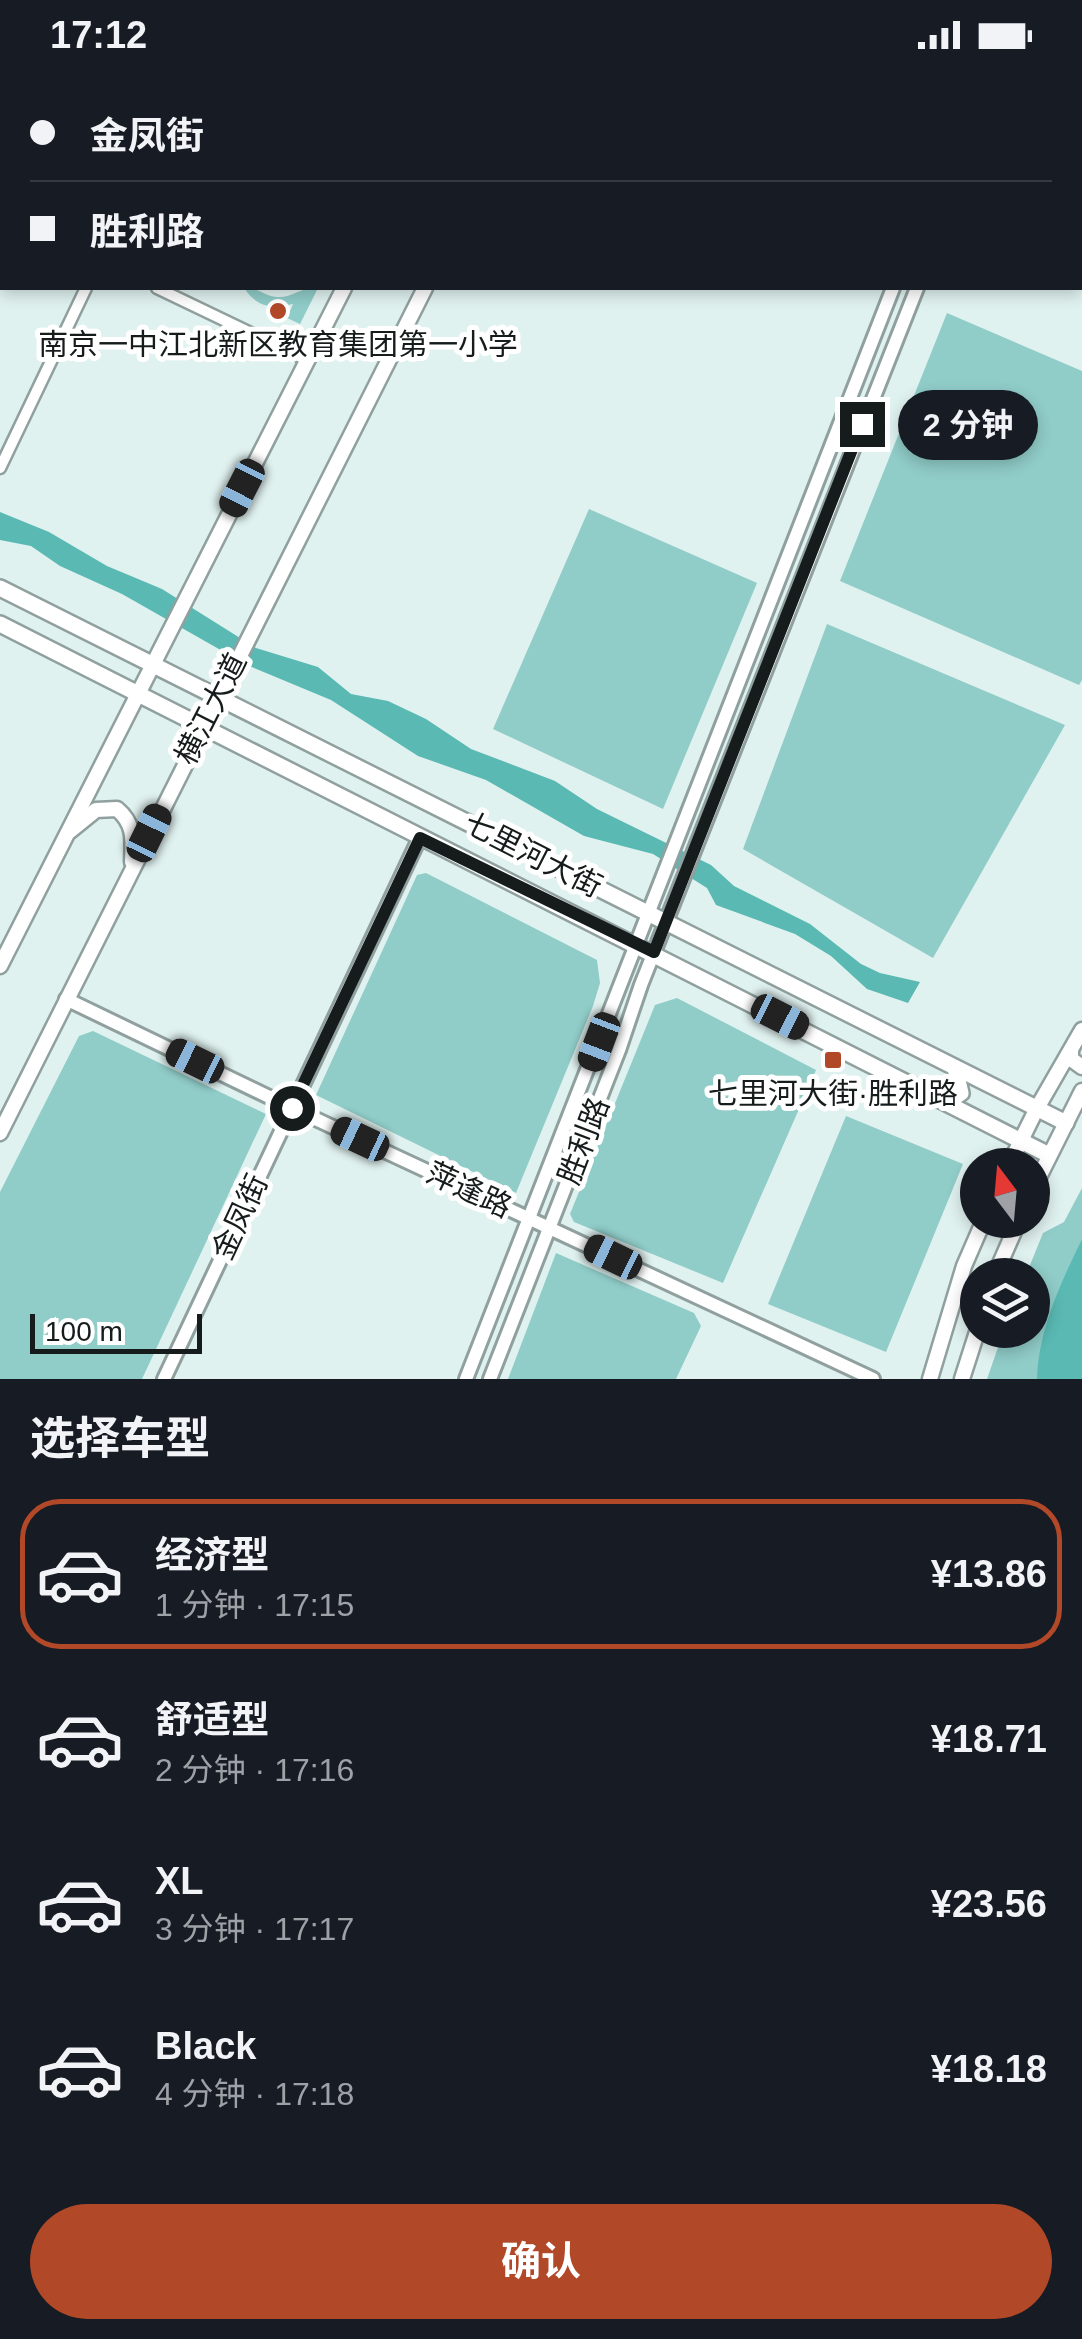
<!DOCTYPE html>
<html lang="zh">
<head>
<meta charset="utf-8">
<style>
  body { margin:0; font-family:Arial,"Noto Sans SC",sans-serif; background:#242831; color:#f1f3f6; height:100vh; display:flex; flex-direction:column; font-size:38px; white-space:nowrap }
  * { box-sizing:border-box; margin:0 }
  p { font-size:32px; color:#9ea1a6 }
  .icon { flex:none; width:55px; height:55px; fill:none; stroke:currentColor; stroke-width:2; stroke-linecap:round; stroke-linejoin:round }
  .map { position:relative; height:1309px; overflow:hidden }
  .panel { display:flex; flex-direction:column; background:#171b24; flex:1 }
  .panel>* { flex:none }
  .top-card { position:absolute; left:0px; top:0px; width:1082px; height:220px; box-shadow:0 5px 15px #0003; display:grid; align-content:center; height:220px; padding:0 30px; background:#171b24 }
  .needle { width:65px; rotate:344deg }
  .controls { position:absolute; left:960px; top:1078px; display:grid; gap:20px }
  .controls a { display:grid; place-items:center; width:90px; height:90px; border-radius:50%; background:#171b24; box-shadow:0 5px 15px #0003; font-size:50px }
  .scale { position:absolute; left:30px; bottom:25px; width:172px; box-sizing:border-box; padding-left:10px; border:5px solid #151c1b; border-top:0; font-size:28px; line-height:35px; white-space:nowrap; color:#151c1b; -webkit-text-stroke:8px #fff; paint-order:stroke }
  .end { position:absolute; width:45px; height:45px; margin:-22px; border:12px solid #151c1b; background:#fff; box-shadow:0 0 0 5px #fff }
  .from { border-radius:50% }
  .bubble { position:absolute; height:70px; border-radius:35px; background:#171b24; box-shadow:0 5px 15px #0003; font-size:32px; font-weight:700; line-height:70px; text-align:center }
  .car { position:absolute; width:30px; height:60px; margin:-30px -15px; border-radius:12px; box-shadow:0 0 8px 2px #0007; background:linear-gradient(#222 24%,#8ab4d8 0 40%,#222 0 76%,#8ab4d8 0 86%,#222 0) }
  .top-card b { display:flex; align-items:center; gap:35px; height:95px; font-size:38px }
  .top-card b+b { border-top:2px solid #363941 }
  .top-card i { width:25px; height:25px; background:#f1f3f6 }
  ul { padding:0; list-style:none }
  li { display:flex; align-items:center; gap:30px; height:150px; margin:0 20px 15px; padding:0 10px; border:5px solid transparent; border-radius:40px }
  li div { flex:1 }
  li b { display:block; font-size:38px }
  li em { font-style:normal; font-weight:700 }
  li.current { border-color:#b14828 }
  li>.icon { width:90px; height:90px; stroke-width:1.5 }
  h2 { padding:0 30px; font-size:45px; line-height:120px }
  .cta { display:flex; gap:20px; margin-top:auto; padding:20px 30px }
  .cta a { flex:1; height:115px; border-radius:60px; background:#b14828; color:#fff; font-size:40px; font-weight:700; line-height:115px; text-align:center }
  .status { display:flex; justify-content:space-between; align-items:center; height:70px; padding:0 50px; background:#171b24; direction:ltr }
  .status svg { height:28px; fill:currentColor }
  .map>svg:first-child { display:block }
  .green { fill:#90ccc8 }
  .water { fill:#5ab9b3 }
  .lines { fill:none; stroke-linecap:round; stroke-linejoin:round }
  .minor-casing { stroke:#8fa09e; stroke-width:15 }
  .tertiary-casing { stroke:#8fa09e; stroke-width:18 }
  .secondary-casing { stroke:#8fa09e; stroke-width:19 }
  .primary-casing { stroke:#8fa09e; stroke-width:20 }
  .minor { stroke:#fff; stroke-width:10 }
  .tertiary { stroke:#fff; stroke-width:12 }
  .secondary { stroke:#fff; stroke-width:14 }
  .primary { stroke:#fff; stroke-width:15 }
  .route { stroke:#151c1b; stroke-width:12 }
  .poi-dot { fill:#b14828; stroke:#fff; stroke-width:4 }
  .labels { text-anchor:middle; stroke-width:10; stroke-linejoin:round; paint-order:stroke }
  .poi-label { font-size:30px; fill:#151c1b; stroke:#fff }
  .street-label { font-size:30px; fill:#151c1b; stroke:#fff }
</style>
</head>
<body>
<div class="status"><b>17:12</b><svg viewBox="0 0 49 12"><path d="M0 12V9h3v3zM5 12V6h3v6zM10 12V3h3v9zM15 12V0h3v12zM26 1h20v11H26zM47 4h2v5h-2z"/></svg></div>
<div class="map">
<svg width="1082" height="1309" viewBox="0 0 1082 1309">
  <rect width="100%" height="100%" fill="#e0f2f0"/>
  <!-- green -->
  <g class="green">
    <path d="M244,218C258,217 263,226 277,227C293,228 299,217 318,218L300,254L287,248L293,234C271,239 258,238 244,218Z"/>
    <polygon points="947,243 1082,301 1082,610 1079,615 840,511"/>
    <polygon points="589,439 757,513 663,739 493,659"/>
    <polygon points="827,554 1065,655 933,888 743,779"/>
    <polygon points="426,803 597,890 600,913 593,936 516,1123 316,1025 417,805"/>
    <polygon points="677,928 816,1000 723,1213 574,1152 570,1144 655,935"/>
    <polygon points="93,961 266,1044 142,1309 0,1309 0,1122 79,966"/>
    <polygon points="846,1046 963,1094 886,1282 768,1234"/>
    <polygon points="1082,1118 1082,1309 987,1309 1004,1260 1032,1260 1032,1205 1026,1205 1043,1163 1064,1152"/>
    <polygon points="556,1183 694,1243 701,1256 676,1309 508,1309"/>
  </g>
  <!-- water -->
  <g class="water">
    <polygon points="0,442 49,462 107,496 162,519 256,578 318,597 351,624 388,631 426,649 471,679 555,711 597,739 711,795 734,816 810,854 861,894 880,903 920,912 908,933 867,919 831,886 795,864 716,835 707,818 653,784 584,766 486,710 418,686 331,630 247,595 122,524 60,496 31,476 0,470"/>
    <path d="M1082,1169V1309H1037C1039,1258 1060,1215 1082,1169Z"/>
  </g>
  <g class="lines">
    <defs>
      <g id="minor">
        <polyline points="187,2 188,0"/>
        <polyline points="0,142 2,143"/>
        <polyline points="157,218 307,290"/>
        <polyline points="0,398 86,218"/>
      </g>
      <g id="tertiary">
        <polyline points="990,2 991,0"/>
        <polyline points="1019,2 1020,0"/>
        <polyline points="66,929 292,1038 873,1309"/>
        <polyline points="164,1309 420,767"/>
        <polyline points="466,1309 893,218"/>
        <polyline points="490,1309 619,980 641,915 917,218"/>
      </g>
      <g id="secondary">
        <polyline points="452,2 453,0"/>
        <polyline points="534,2 535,0"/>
        <path d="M70,761L96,740L117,739C135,754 133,770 132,792"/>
        <polyline points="0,896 344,218"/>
        <polyline points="1071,980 1071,989 1082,997"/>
        <polyline points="0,1063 425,218"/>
        <polyline points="1009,1095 1036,1040 1082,960"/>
        <polyline points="1032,1121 1082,1021"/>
        <polyline points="995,1205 1019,1150"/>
        <polyline points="930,1309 964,1196 984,1150"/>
        <polyline points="962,1309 978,1259"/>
      </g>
      <g id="primary">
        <polyline points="0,518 1066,1053"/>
        <polyline points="0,554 1049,1085"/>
        <polyline points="938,1027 955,1027 961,1023 955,998"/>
      </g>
    </defs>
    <!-- minor casing -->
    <use href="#minor" class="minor-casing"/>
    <!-- tertiary casing -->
    <use href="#tertiary" class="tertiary-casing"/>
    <!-- secondary casing -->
    <use href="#secondary" class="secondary-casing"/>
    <!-- primary casing -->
    <use href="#primary" class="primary-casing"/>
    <!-- minor -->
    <use href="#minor" class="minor"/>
    <!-- tertiary -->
    <use href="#tertiary" class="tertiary"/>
    <!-- secondary -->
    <use href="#secondary" class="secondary"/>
    <!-- primary -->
    <use href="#primary" class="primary"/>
  </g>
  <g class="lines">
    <!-- route -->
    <polyline class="route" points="292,1038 420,768 654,882 862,354"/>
  </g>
  <!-- markers -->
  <g class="poi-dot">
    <circle cx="278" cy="241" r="10"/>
    <rect x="823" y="980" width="20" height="20" rx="5"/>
  </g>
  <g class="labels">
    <!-- poi labels -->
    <g class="poi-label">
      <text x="278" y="285">南京一中江北新区教育集团第一小学</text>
      <text x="833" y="1034">七里河大街·胜利路</text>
    </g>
    <!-- street labels -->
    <g class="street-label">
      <text transform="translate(211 639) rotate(-63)" y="10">横江大道</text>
      <text transform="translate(533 785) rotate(27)" y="10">七里河大街</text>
      <text transform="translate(584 1071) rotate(-69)" y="10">胜利路</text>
      <text transform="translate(469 1120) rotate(25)" y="10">萍逢路</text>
      <text transform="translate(240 1147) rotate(-65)" y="10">金凤街</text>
    </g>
  </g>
</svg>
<div class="controls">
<a><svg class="needle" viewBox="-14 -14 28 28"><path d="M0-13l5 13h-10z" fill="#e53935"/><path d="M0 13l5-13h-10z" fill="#9ea1a6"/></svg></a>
<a><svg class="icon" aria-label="layers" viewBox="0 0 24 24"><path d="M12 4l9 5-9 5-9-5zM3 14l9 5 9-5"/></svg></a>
</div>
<div class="scale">100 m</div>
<i class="end from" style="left:292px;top:1038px"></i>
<i class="end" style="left:862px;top:354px"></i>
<div class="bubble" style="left:898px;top:320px;width:140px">2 分钟</div>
<i class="car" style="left:242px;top:418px;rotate:207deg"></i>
<i class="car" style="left:149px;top:763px;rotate:26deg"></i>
<i class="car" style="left:780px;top:947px;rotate:117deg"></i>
<i class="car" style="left:599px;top:972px;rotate:201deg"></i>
<i class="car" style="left:195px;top:991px;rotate:296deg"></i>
<i class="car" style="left:360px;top:1069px;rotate:295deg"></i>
<i class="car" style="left:613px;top:1187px;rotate:296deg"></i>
<div class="top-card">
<b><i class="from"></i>金凤街</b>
<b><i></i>胜利路</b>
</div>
</div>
<section class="panel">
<h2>选择车型</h2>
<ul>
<li class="current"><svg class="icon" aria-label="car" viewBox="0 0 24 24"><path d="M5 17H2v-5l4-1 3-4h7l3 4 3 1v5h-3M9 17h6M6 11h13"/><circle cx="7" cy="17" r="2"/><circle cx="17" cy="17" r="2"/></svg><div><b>经济型</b><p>1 分钟 · 17:15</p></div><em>¥13.86</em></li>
<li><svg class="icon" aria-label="car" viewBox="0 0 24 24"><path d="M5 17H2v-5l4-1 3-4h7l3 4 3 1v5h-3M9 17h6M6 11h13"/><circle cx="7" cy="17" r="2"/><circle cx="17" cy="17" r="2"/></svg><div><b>舒适型</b><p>2 分钟 · 17:16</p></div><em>¥18.71</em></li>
<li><svg class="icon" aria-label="car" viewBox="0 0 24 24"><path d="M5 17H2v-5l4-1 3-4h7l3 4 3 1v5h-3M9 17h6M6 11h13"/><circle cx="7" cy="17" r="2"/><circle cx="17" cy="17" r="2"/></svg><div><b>XL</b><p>3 分钟 · 17:17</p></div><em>¥23.56</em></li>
<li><svg class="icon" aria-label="car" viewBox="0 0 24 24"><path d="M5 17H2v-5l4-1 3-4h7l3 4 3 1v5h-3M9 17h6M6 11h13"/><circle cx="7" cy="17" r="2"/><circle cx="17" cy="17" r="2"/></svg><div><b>Black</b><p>4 分钟 · 17:18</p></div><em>¥18.18</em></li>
</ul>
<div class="cta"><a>确认</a></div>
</section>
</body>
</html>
